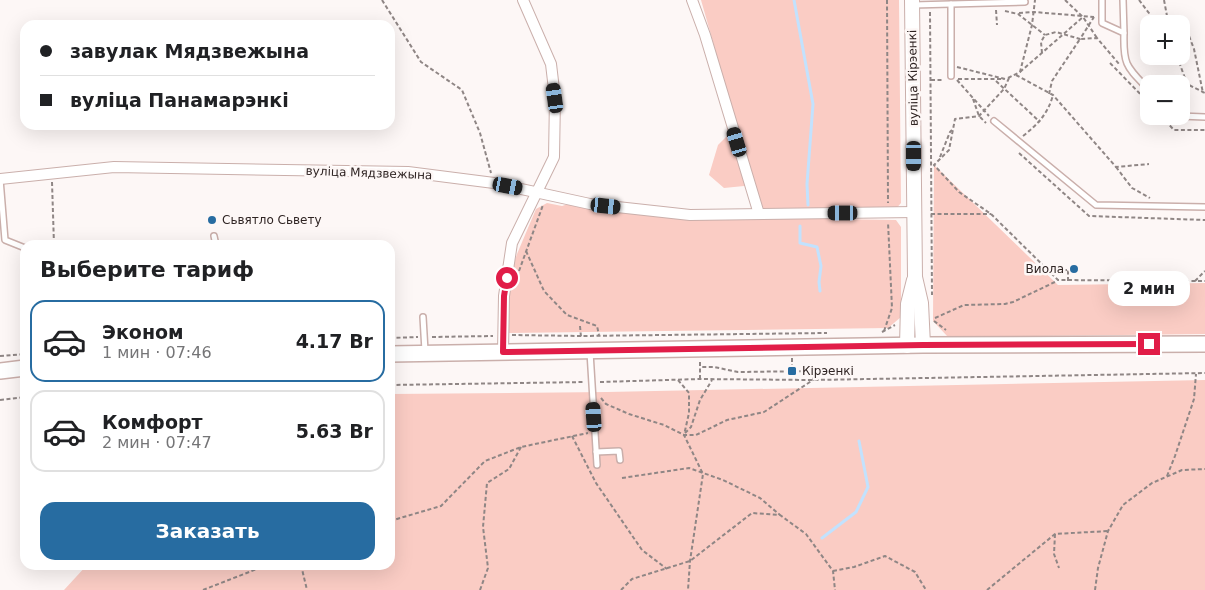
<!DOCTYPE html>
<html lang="ru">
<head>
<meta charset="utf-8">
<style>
  body { margin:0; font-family:"DejaVu Sans",sans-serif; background:#f6f6f6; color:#202124; height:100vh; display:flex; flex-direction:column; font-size:19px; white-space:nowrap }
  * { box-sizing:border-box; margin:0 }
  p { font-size:16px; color:#757577 }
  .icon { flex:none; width:28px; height:28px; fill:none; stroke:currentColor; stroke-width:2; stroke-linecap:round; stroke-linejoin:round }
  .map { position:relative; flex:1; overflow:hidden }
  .sheet { position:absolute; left:20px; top:240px; width:375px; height:330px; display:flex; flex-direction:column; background:#fff; border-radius:15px; box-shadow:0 5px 20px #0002 }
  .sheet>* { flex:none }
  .guide { position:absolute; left:20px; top:20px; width:375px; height:110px; border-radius:15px; box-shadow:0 5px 20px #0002; display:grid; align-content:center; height:110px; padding:0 20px; background:#fff }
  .fabs { position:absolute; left:1140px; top:15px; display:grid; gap:10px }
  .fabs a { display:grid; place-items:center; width:50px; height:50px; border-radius:10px; background:#fff; box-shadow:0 5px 20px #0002; font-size:25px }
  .end { position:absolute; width:22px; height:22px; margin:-11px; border:6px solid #e11d48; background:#fff; box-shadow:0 0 0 2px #fff }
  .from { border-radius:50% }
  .bubble { position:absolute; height:35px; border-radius:15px; background:#fff; box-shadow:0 5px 20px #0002; font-size:16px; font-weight:600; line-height:35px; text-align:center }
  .car { position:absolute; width:15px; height:30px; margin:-15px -8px; border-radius:6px; box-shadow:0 0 4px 1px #0007; background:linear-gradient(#222 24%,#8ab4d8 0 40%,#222 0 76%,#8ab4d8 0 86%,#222 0) }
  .guide b { display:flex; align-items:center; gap:18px; height:48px; font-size:19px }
  .guide b+b { border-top:1px solid #e0e0e0 }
  .guide i { width:12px; height:12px; background:#202124 }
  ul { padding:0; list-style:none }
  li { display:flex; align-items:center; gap:15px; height:82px; margin:0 10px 8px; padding:0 10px; border:2px solid #e0e0e0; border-radius:15px }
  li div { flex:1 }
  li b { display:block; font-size:19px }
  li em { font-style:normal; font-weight:600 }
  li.selected { border-color:#276ca1 }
  li>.icon { width:45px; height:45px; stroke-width:1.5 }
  h2 { padding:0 20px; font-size:22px; line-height:60px }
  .cta { display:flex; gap:10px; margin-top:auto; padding:10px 20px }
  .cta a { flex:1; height:58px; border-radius:15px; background:#276ca1; color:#fff; font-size:20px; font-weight:600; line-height:58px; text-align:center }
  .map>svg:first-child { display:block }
  .green { fill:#faccc4 }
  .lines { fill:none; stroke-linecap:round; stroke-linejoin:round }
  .stream { stroke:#c2e2fe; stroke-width:3 }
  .service-casing { stroke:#caafab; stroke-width:8 }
  .minor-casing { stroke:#caafab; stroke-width:12 }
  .tertiary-casing { stroke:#caafab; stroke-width:16 }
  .secondary-casing { stroke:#caafab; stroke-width:18 }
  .path { stroke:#8f8685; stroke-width:2; stroke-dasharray:4 2.5; stroke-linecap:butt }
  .service { stroke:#fff; stroke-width:5 }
  .minor { stroke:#fff; stroke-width:10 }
  .tertiary { stroke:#fff; stroke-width:14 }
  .secondary { stroke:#fff; stroke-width:15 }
  .route { stroke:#e11d48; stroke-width:6 }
  .poi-dot { fill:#276ca1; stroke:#fdf7f6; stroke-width:2 }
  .labels { text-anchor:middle; stroke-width:5; stroke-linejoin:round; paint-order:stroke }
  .street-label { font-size:12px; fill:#2f2423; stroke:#fdf7f6 }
  .poi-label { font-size:12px; fill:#2f2423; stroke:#fdf7f6; text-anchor:start }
</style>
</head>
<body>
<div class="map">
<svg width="1205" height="590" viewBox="0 0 1205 590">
  <rect width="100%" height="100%" fill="#fdf7f6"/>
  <!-- green -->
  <g class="green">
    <polygon points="701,0 899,0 901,203 895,210 762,210 754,185 724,188 709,175 718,145 737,126"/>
    <polygon points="934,165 1058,285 1205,283 1205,334 948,337 933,321"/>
    <polygon points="547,203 562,206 571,203 691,217 896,220 901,227 901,317 888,328 507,333 509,279 517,254 536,209"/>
    <polygon points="1205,380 1205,590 64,590 87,565 390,565 390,394 607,392"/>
  </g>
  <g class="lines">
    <!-- stream -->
    <g class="stream">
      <polyline points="794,0 813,104 807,184 808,205"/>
      <polyline points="800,226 800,243 817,247 821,266 819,282 820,291"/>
      <polyline points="822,538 856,512 868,487 859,441"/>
    </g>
    <defs>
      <g id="service">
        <path d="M1102,0V23L1124,33C1123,66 1127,67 1149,90"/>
        <polyline points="1123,0 1124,33"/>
        <polyline points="913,5 1025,2"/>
        <polyline points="951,76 951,4"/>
        <polyline points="1180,116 1205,117"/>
        <polyline points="994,121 1096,205 1205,207"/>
        <polyline points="0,179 5,240 25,248"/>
        <polyline points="214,236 216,245"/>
        <polyline points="423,317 425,351"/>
        <polyline points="590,352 597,465"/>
        <polyline points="596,452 619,451 620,460"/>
      </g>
      <g id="minor">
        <polyline points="692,0 705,35 759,214"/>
        <polyline points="0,179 114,167 408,172 494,183 590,204 690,215 915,212"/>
        <polyline points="503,352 504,296 512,243 554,157 555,98 551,64 523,0"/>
      </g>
      <g id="tertiary">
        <polyline points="912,0 915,277 921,303 923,345"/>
        <polyline points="907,346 908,304 914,280"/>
      </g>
      <g id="secondary">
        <polyline points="390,354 923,345 1205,344"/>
        <polyline points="0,371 25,368"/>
      </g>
    </defs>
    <!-- service casing -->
    <use href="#service" class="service-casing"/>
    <!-- minor casing -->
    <use href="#minor" class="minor-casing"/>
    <!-- tertiary casing -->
    <use href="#tertiary" class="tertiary-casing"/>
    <!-- secondary casing -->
    <use href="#secondary" class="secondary-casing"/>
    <!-- path -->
    <g class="path">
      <polyline points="382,0 421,62 462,90 480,133 491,173"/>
      <polyline points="887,0 888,203"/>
      <polyline points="1065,0 1083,17 1097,38"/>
      <polyline points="1139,0 1152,17 1160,24"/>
      <polyline points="1164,0 1167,16 1166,24"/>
      <polyline points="996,10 997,25"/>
      <polyline points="1005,11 1018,14 1045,35"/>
      <polyline points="930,12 932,295"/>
      <polyline points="1019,13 1034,12 1094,17"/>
      <polyline points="1167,16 1184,23 1194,49 1203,93"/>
      <polyline points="1042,53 1041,42 1045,35 1056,32 1080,39 1094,17"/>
      <polyline points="1177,56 1187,84 1205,93"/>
      <polyline points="1110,63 1149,103"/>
      <polyline points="957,67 1005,79"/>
      <polyline points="1020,72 1083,17"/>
      <polyline points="1016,75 1053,95 1116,167 1149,164"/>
      <polyline points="1008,78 1020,72 1032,25 1035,0"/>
      <polyline points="1009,78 1004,89 979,116 955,119 949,150 934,165 959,192 991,214 1058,280 1205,281"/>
      <polyline points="958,79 1004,79"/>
      <polyline points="931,80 944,80"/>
      <polyline points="957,80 989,116"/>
      <polyline points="996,81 1040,122"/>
      <polyline points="1049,94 1052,81 1080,39 1097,38 1119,64"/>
      <polyline points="973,99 979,116 986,123"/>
      <polyline points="1161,116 1174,130 1205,130"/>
      <path d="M1023,136C1037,125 1048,114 1053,95"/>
      <polyline points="1019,153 1089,216 1205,220"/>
      <polyline points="940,157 950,132 952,130"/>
      <polyline points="1116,167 1132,188 1150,198"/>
      <polyline points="52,182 54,245"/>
      <polyline points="931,214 991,214"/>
      <polyline points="526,251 544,291 567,315 597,326 599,335"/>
      <polyline points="519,271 543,205"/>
      <polyline points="1050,271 1068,270"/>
      <polyline points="1068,281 1068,270 1074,270"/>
      <polyline points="1195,281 1205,271"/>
      <polyline points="935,318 964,305 1005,304 1013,302 1057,281"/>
      <polyline points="934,321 946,330"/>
      <polyline points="580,326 581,337"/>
      <polyline points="884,331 892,308 888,222"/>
      <polyline points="882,332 895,325"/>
      <polyline points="512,335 581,336 827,333"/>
      <polyline points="432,337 493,336"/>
      <polyline points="390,338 418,337"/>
      <polyline points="0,356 25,354"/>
      <polyline points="792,358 792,371"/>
      <polyline points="700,362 700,379"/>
      <polyline points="678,380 689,393 689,413 684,435 703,474 690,561 688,590"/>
      <polyline points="600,382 700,379 813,380 1205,373"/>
      <polyline points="390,385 585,382"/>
      <polyline points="601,398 606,404 629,414 664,425 684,435 696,435 727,420 764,412 813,380 813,371 738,372 714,367 700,367"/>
      <polyline points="0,400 25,397"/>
      <polyline points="685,433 691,427 700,400 712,380"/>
      <polyline points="572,436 596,483 642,550 667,569"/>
      <polyline points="1167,476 1175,456 1194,399 1196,374"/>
      <polyline points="622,478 689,468 723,480 760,498 780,515"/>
      <polyline points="390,521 441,506 485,461 521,447 588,433"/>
      <polyline points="1055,534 1054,554 1059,568"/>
      <polyline points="301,565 307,590"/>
      <polyline points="833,571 854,567 885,556 915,572 926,590"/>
      <polyline points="203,590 267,565"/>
      <polyline points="480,590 488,568 483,527 487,483 509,469 521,447"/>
      <polyline points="621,590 632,579 690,561 752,513 780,515 806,534 833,571 835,590"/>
      <polyline points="987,590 1055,534 1108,531"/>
      <polyline points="1095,590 1098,568 1108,531 1123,505 1152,483 1166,477 1182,470 1205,469"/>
    </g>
    <!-- service -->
    <use href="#service" class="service"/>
    <!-- minor -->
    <use href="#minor" class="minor"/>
    <!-- tertiary -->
    <use href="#tertiary" class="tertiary"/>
    <!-- secondary -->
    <use href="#secondary" class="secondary"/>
  </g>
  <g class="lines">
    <!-- route -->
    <polyline class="route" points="507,278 504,296 503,352 923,345 1149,344"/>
  </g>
  <!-- markers -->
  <g class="poi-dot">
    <circle cx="212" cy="220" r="5"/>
    <circle cx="1074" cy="269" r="5"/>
    <rect x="787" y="366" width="10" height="10" rx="2.5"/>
  </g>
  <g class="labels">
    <!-- street labels -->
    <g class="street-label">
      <text transform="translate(913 78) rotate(-91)" y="4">вуліца Кірэенкі</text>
      <text transform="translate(369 173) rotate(2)" y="4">вуліца Мядзвежына</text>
    </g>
    <!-- poi labels -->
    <g class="poi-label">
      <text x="222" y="224">Сьвятло Сьвету</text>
      <text x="1064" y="273" text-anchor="end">Виола</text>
      <text x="802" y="375">Кірэенкі</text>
    </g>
  </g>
</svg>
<div class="fabs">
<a>+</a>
<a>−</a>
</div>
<i class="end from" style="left:507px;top:278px"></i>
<i class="end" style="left:1149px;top:344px"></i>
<div class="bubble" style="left:1108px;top:271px;width:82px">2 мин</div>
<i class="car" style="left:555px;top:98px;rotate:352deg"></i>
<i class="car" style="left:737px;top:142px;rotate:343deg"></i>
<i class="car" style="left:914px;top:156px;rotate:180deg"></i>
<i class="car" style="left:508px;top:186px;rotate:101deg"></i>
<i class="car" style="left:606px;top:206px;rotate:96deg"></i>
<i class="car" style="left:843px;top:213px;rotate:270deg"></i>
<i class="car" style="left:594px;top:417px;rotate:356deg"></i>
<div class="guide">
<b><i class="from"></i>завулак Мядзвежына</b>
<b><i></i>вуліца Панамарэнкі</b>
</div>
<section class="sheet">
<h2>Выберите тариф</h2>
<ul>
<li class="selected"><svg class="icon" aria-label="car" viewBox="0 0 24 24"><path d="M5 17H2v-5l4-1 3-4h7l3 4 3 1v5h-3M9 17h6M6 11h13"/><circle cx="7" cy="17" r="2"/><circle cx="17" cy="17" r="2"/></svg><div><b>Эконом</b><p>1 мин · 07:46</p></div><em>4.17 Br</em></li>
<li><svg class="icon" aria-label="car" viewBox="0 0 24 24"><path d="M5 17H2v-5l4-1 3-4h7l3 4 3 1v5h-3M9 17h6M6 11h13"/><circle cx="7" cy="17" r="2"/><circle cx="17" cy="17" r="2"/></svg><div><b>Комфорт</b><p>2 мин · 07:47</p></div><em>5.63 Br</em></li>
</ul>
<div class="cta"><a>Заказать</a></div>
</section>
</div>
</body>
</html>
